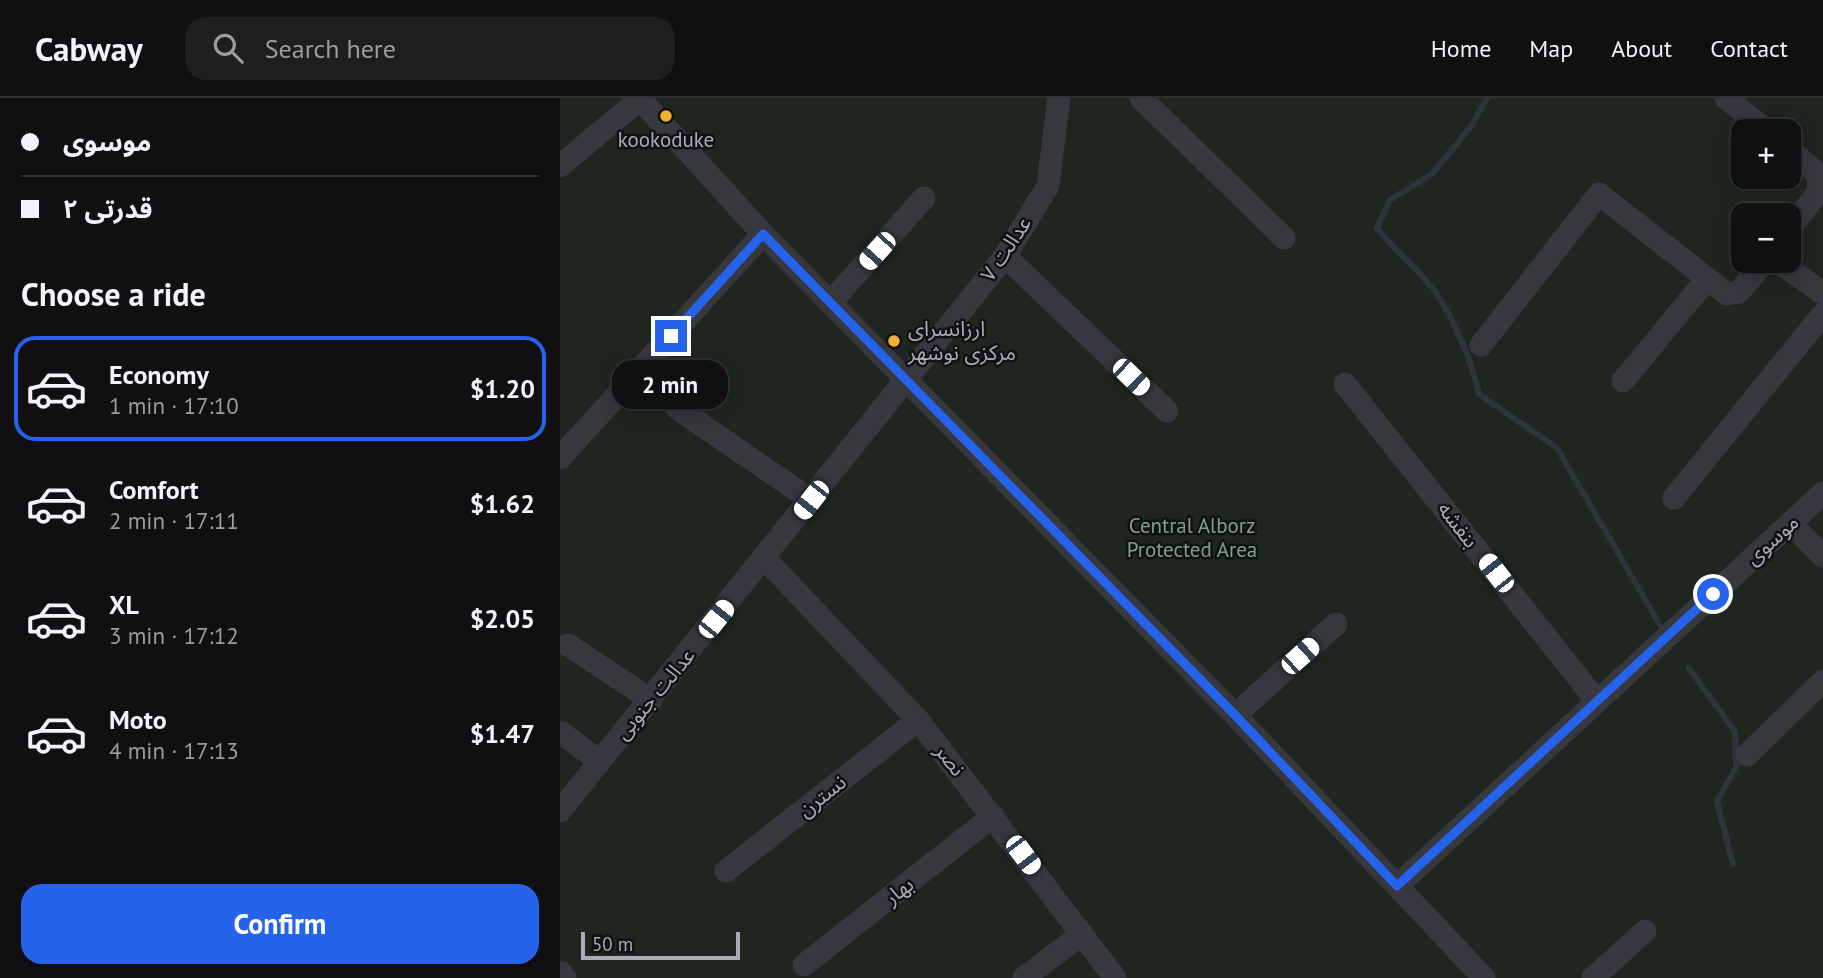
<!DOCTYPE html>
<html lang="en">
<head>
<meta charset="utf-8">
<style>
  body { margin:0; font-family:"PT Sans","Noto Sans Arabic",sans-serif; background:#1e1e20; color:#f1f3f6; height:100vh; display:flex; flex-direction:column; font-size:26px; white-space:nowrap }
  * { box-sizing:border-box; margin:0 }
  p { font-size:23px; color:#9c9d9f }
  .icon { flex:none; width:38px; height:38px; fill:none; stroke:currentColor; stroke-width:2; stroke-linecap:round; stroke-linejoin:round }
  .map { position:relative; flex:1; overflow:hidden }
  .sheet { display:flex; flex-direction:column; background:#101012; width:560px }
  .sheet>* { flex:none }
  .hud { display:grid; align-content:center; height:154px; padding:0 21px; background:#101012 }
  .fabs { position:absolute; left:1171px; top:21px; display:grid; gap:14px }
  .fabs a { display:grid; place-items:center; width:70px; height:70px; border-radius:14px; background:#101012; box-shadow:0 4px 18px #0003,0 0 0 2px #303032; font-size:35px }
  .scale { position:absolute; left:21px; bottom:18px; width:159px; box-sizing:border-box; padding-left:7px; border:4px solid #a8adb8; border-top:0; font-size:19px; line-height:24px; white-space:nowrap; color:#a8adb8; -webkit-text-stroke:5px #111113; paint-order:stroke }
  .end { position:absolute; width:32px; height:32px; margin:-16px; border:9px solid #2563eb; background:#fff; box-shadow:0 0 0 4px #fff }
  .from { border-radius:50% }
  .bubble { position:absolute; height:49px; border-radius:21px; background:#101012; box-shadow:0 4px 18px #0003,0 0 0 2px #303032; font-size:23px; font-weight:800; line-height:49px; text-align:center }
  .car { position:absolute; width:21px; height:42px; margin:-21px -10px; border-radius:9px; box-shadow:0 0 5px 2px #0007; background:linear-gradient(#fff 24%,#345 0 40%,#fff 0 76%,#345 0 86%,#fff 0) }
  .hud b { display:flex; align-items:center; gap:24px; height:66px; font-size:26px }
  .hud b+b { border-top:2px solid #303032 }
  .hud i { width:18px; height:18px; background:#f1f3f6 }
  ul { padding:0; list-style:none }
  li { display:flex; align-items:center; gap:21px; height:105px; margin:0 14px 10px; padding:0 7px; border:4px solid transparent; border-radius:21px }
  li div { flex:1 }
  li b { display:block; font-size:26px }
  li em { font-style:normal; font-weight:800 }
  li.active { border-color:#2563eb }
  li>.icon { width:63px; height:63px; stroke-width:1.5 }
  h2 { padding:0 21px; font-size:32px; line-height:84px }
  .action { display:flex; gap:14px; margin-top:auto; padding:14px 21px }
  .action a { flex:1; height:80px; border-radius:21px; background:#2563eb; color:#fff; font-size:28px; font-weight:800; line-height:80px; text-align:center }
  header { display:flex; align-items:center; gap:42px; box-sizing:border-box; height:98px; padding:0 35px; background:#101012; border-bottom:2px solid #303032 }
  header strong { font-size:33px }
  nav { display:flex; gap:38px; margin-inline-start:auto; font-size:24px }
  .search { width:490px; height:63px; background:#1e1e20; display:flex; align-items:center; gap:18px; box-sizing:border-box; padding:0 24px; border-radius:21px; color:#9c9d9f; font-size:26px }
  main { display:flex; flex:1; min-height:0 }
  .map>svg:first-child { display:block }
  .green { fill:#1e261f; fill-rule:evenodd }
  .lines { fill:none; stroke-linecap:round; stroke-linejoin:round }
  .stream { stroke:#2c353c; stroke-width:6 }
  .minor { stroke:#37383d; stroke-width:23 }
  .route { stroke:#2563eb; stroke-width:9 }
  .poi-dot { fill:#f2b134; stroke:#111113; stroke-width:2.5 }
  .labels { text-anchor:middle; stroke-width:5; stroke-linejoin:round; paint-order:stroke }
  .poi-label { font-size:21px; fill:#a8adb8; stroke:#111113 }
  .street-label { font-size:21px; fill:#a8adb8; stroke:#111113 }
  .park-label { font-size:21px; fill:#7fa381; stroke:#111113 }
</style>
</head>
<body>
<header>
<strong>Cabway</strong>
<div class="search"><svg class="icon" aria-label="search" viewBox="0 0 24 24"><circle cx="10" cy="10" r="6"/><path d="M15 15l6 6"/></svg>Search here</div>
<nav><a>Home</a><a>Map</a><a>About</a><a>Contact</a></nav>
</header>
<main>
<section class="sheet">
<div class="hud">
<b><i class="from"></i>موسوی</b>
<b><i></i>قدرتی ۲</b>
</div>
<h2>Choose a ride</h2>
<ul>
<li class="active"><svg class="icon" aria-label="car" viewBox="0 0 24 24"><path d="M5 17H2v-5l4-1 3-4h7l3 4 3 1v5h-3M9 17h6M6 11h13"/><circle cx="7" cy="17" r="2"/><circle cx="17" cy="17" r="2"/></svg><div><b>Economy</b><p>1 min · 17:10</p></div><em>$1.20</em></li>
<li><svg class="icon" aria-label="car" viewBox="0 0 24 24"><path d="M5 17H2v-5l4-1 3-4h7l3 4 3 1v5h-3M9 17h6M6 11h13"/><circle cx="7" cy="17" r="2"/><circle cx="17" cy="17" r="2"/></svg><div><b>Comfort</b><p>2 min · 17:11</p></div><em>$1.62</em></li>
<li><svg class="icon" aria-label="car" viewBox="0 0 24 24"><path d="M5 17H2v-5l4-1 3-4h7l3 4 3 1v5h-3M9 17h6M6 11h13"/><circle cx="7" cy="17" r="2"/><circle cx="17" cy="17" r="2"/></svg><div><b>XL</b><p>3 min · 17:12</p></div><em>$2.05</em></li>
<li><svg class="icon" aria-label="car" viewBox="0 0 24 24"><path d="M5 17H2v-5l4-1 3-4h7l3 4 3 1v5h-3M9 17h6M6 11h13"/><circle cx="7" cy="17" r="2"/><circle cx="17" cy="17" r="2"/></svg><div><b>Moto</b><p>4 min · 17:13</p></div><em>$1.47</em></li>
</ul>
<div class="action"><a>Confirm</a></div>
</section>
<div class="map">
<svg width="1263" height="880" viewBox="0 0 1263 880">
  <rect width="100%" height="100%" fill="#161618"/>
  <!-- green -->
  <path class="green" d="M0,0H1263V880H0ZM1183,33H1228V79H1183ZM1183,117H1228V163H1183Z"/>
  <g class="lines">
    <!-- stream -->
    <g class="stream">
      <path d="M927,0L912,27L872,76L830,102L817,130C832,151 853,166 869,186C891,212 912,264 919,296L997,350L1104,534"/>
      <polyline points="1129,570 1175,634 1176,670 1157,703 1173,766"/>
    </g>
    <!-- minor -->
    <g class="minor">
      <polyline points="79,0 203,136 675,617 924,880"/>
      <polyline points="581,0 724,140"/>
      <polyline points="1166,0 1207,33"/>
      <polyline points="1228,51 1258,76 1259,93 1228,133"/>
      <polyline points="0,68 80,1"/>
      <polyline points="445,158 607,313"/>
      <polyline points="1217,163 1263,195"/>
      <polyline points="270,205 364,100"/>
      <polyline points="921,247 1039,96 1167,196 1179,194 1205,163"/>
      <polyline points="1063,283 1147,181"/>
      <polyline points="785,286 1036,602"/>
      <polyline points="117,310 251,402"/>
      <polyline points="0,360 203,136"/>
      <polyline points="1114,400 1263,216"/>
      <polyline points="1231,426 1263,458"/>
      <polyline points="205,461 358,622 555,880"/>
      <polyline points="8,547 91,602"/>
      <polyline points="675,617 776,526"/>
      <polyline points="0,634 39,663"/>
      <polyline points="1187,657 1263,583"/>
      <polyline points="0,713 445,158 488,88 499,0"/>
      <polyline points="166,773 358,622"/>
      <polyline points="837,788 1263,395"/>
      <polyline points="244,867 433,718"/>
      <polyline points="0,874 5,880"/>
      <polyline points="464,880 522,836"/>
      <polyline points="1033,880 1085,833"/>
    </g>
  </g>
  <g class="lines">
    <!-- route -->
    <polyline class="route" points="111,238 203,136 675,617 837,788 1153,496"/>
  </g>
  <!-- markers -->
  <g class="poi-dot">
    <circle cx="106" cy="18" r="7"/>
    <circle cx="334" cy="243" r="7"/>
  </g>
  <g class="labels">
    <!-- poi labels -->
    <g class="poi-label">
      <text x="106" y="49">kookoduke</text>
      <text x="348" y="238" text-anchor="start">ارزانسرای<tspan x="348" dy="24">مرکزی نوشهر</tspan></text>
    </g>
    <!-- street labels -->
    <g class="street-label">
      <text transform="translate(446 151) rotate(-56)" y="7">۷ عدالت</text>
      <text transform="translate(898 427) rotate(52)" y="7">بنفشه</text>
      <text transform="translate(1212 442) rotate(-42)" y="7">موسوی</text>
      <text transform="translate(95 596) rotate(-50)" y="7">عدالت جنوبی</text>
      <text transform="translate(390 662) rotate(52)" y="7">نصر</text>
      <text transform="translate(262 698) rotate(-38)" y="7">نسترن</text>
      <text transform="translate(339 793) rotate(-38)" y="7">بهار</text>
    </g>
    <!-- park labels -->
    <g class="park-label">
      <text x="632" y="435">Central Alborz<tspan x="632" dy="24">Protected Area</tspan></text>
    </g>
  </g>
</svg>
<div class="fabs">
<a>+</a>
<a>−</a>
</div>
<div class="scale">50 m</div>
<i class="end from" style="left:1153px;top:496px"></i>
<i class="end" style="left:111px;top:238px"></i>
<div class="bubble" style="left:52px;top:262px;width:116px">2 min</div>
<i class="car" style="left:317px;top:153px;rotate:222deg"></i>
<i class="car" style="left:571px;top:279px;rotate:134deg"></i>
<i class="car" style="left:251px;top:402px;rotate:218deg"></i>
<i class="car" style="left:936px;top:475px;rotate:322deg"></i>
<i class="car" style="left:156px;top:521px;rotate:39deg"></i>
<i class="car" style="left:740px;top:558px;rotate:48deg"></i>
<i class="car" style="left:463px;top:757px;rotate:143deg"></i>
</div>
</main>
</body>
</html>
